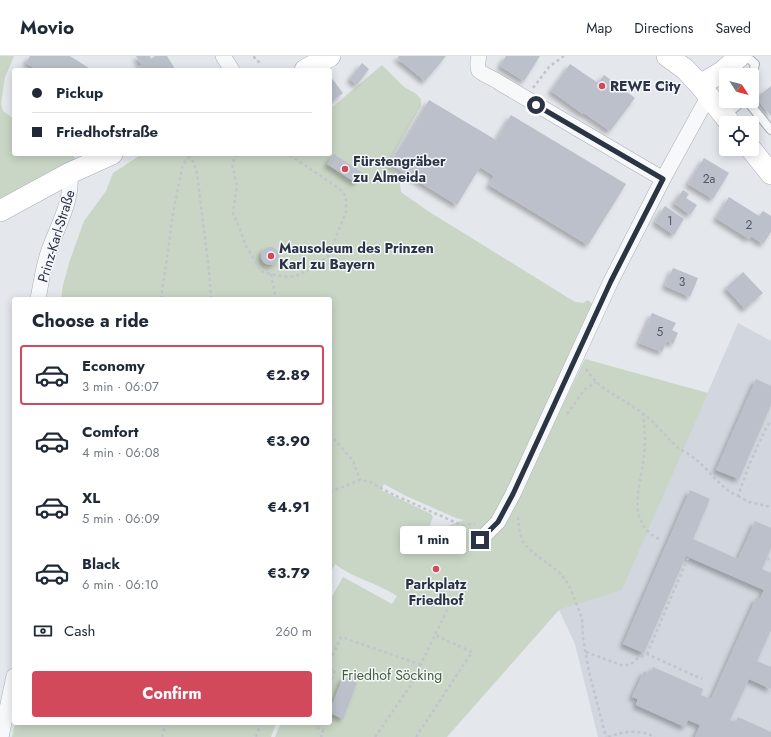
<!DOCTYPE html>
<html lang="en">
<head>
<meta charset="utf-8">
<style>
  body { margin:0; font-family:Jost,sans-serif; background:#f6f6f7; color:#1f2937; height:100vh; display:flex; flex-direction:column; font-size:15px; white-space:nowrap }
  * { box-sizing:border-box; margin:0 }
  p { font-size:13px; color:#747a83 }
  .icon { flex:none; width:22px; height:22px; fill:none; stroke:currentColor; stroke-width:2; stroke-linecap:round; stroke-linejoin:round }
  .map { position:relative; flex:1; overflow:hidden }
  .side { position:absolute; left:12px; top:241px; width:320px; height:428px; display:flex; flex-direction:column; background:#fff; border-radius:4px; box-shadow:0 2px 10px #0003 }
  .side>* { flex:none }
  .hud { position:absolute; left:12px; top:12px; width:320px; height:88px; border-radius:4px; box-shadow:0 2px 10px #0003; display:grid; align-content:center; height:88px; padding:0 20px; background:#fff }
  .needle { width:26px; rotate:126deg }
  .controls { position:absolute; left:719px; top:12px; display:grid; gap:8px }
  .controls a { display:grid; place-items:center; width:40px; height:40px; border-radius:4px; background:#fff; box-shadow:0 2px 10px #0003; font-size:20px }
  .end { position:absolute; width:18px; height:18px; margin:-9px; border:5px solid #2b3445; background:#fff; box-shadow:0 0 0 2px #fff }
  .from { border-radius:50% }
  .bubble { position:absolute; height:28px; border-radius:4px; background:#fff; box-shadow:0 2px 10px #0003; font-size:13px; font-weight:700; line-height:28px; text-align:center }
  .hud b { display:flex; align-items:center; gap:14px; height:38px; font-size:15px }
  .hud b+b { border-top:1px solid #e0e1e3 }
  .hud i { width:10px; height:10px; background:#1f2937 }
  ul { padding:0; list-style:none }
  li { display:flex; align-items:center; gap:12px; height:60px; margin:0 8px 6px; padding:0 12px; border:2px solid transparent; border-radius:4px }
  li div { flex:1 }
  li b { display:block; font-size:15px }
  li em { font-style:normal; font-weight:700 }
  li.selected { border-color:#d1495b }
  li>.icon { width:36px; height:36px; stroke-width:1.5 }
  h2 { padding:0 20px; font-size:18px; line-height:48px }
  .pay { display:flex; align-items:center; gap:10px; height:44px; padding:0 20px; font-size:15px }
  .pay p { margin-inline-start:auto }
  .primary-button { display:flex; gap:8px; margin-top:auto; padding:8px 20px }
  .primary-button a { flex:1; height:46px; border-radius:4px; background:#d1495b; color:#fff; font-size:16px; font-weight:700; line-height:46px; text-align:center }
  header { display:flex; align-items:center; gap:24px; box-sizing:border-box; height:56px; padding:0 20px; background:#fff; border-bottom:1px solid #e0e1e3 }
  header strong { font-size:19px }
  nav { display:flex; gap:22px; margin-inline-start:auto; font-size:14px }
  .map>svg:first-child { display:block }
  .built { fill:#d2d6de }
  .green { fill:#c9d6c5; fill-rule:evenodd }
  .building { fill:#bbc0ca; filter:url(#shadow) }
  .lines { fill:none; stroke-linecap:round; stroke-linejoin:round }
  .lane-casing { stroke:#a9aeb7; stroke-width:10 }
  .street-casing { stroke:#a9aeb7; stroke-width:16 }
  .secondary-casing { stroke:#a9aeb7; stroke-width:22 }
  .path { stroke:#c2c5cb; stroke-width:2.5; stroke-dasharray:3 3; stroke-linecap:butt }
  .lane { stroke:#f7f8fa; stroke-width:8 }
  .street { stroke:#f7f8fa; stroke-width:15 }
  .secondary { stroke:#fff; stroke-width:21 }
  .route { stroke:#2b3445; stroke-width:5 }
  .poi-dot { fill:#d1495b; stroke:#f4f6f9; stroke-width:1.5 }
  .labels { text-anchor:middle; stroke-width:3; stroke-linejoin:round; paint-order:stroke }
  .number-label { font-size:12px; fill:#4f5766 }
  .poi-label { font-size:14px; font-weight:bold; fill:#2b3445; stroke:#f4f6f9; text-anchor:start }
  .street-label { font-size:14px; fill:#2b3445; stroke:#f4f6f9 }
  .park-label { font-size:14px; fill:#3f6138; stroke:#f4f6f9 }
</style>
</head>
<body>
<header>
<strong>Movio</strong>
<nav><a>Map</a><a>Directions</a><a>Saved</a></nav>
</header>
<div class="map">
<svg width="771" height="681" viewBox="0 0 771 681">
  <defs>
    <filter id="shadow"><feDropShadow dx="-3.5" dy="3.5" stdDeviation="2" flood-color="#0004"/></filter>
  </defs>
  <rect width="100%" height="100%" fill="#e4e7ec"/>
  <!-- built -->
  <polygon class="built" points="738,267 771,285 771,681 598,681 575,588 559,554 622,533"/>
  <!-- green -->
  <g class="green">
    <polygon points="0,0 14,0 5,21 1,48 3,55 14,63 14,98 73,98 76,107 0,150"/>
    <path d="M382,9L404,31L415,37L421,43V50L387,109L399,121L401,136L428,155L575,246L583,247L588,244L592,248V251L515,447L585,303L708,337L622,534L559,554L447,681H275L281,667H330V544L343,521L392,548L397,540C378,527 354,523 335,508L330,518V243H61L63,229L70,204L84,165L106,135L113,117L139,100L144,98H330V53ZM384,428L406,440L456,462L464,464L436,474L431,472L430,469L433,461L431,458L381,434Z"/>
    <polygon points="15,667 276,667 271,681 12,681"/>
  </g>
  <!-- building -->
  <g class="building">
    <polygon points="30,0 70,0 92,14 38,14 26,7"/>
    <polygon points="136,0 150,0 151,3 155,0 167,0 175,13 138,14 137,12 142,9"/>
    <polygon points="399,0 446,0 425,25 397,2"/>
    <polygon points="506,0 540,0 524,25 500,10"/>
    <polygon points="362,7 369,13 357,29 350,23"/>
    <polygon points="570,8 598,27 604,19 635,42 610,75 584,57 583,58 551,35"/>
    <polygon points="330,20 343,37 330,47"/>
    <polygon points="771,30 771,60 756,42"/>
    <polygon points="429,44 496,84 511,59 626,128 588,189 489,129 494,120 480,111 457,149 390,108"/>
    <polygon points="334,98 363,117 356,127 327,108"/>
    <polygon points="704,102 729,117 713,143 688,128"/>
    <polygon points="683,134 689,138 686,142 697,149 690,159 674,147"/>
    <polygon points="729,141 759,160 763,155 771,160 771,176 763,188 751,180 749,183 716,162"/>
    <polygon points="665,150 684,163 674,179 655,166"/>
    <circle cx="270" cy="200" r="9"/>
    <polygon points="673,212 698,222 690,241 665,230"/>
    <polygon points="743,216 763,237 745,253 726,232"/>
    <polygon points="652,257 676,267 672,274 678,277 673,288 667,285 662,296 639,287"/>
    <polygon points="756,323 771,330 771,349 739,423 716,414"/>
    <polygon points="690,434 710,443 693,483 738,503 755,465 771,472 771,492 762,513 771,517 771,574 757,605 771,611 771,633 749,623 730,664 736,666 738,661 771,676 771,681 695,681 700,669 688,664 685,671 636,649 638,643 632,641 644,615 650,618 653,611 703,633 701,639 711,643 756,542 760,543 764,534 686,500 644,597 623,588"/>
    <polygon points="343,621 357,627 343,663 330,657 330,654"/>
  </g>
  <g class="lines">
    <defs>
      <g id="lane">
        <polyline points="746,0 755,8 752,22"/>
        <polyline points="747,45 771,74"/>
        <polyline points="725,60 743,45"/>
      </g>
      <g id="street">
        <polyline points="223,0 232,14"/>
        <path d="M479,0C478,4 477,11 479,15C480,17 497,24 500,27C554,59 609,91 663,123"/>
        <path d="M38,243C41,228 43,212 48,197C57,171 73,145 70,117"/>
        <polyline points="480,484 498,466 513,438 611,225 663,123 708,41"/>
        <polyline points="1,681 14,620"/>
      </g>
      <g id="secondary">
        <polyline points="667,0 685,13 700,29 730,67"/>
        <polyline points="305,14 330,0"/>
        <polyline points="700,29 722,16 740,0"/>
        <polyline points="751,93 771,118"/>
        <polyline points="0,155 70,117 112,98"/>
      </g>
    </defs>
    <!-- lane casing -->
    <use href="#lane" class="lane-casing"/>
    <!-- street casing -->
    <use href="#street" class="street-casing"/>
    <!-- secondary casing -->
    <use href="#secondary" class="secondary-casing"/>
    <!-- path -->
    <g class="path">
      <polyline points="254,0 255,3 260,7"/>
      <polyline points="533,32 549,11 564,0"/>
      <polyline points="190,98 197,117 209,215 211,243"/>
      <polyline points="237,98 232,108 237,130 233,157 241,176 246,190 262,216 286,221 296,220 314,211 329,199 346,156 346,140 337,131 288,98"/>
      <polyline points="271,218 276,243"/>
      <polyline points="161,243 174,152 183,108 190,100 195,98"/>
      <path d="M586,313C600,335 621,341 641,356C654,365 663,378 674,388C683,396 693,400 701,408C714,420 722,433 738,440L750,407L767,370L771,365"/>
      <path d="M643,357C644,370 646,384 644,398C642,429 623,466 661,484"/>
      <polyline points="567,358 585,333 596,326"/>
      <polyline points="330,378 353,405 360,424"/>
      <polyline points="330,436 360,424 370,426 392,438 461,469 475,468"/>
      <polyline points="738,440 749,446 771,451"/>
      <polyline points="518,461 520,478 524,488 535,498 560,517 569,529 582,562 583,582 589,616 606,681"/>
      <polyline points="767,504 771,502"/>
      <polyline points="586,596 621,609 630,609 638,602 647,598 702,623"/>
      <polyline points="647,598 688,502"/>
      <polyline points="330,605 341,581 422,609"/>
      <polyline points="330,613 335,614 330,627"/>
      <polyline points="316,667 315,671 323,674 321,681"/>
      <polyline points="162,681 166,667"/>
      <polyline points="256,681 261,667"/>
      <polyline points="375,681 411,629 449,550"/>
      <polyline points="416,681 472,596 435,579"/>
      <path d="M608,681C625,675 639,673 655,681"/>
    </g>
    <!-- lane -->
    <use href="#lane" class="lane"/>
    <!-- street -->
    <use href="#street" class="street"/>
    <!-- secondary -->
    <use href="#secondary" class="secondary"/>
  </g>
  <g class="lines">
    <!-- route -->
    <polyline class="route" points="480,484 498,466 513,438 611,225 663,123 536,49"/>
  </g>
  <!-- markers -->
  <g class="poi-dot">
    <circle cx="602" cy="30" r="4"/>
    <circle cx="345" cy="113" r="4"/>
    <circle cx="271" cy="200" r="4"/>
    <circle cx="436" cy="513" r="4"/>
  </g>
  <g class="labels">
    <!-- number labels -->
    <g class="number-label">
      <text x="709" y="127">2a</text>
      <text x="670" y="169">1</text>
      <text x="749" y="173">2</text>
      <text x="682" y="230">3</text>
      <text x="660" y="280">5</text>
    </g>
    <!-- poi labels -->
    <g class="poi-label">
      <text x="610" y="35">REWE City</text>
      <text x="353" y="110">Fürstengräber<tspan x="353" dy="16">zu Almeida</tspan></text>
      <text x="279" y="197">Mausoleum des Prinzen<tspan x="279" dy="16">Karl zu Bayern</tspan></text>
      <text x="436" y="533" text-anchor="middle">Parkplatz<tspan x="436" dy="16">Friedhof</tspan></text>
    </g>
    <!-- street labels -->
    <g class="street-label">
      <text transform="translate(56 180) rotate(-73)" y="5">Prinz-Karl-Straße</text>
    </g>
    <!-- park labels -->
    <g class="park-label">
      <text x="392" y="624">Friedhof Söcking</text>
    </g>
  </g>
</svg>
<div class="controls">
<a><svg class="needle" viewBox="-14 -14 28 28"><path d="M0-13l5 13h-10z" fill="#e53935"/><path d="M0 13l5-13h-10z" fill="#747a83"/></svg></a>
<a><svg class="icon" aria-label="locate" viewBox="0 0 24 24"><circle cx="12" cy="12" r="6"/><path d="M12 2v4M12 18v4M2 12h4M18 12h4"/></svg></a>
</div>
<i class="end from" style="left:536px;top:49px"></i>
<i class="end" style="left:480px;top:484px"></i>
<div class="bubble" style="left:400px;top:470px;width:66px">1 min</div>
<div class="hud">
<b><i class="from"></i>Pickup</b>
<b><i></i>Friedhofstraße</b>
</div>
<section class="side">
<h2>Choose a ride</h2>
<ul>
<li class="selected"><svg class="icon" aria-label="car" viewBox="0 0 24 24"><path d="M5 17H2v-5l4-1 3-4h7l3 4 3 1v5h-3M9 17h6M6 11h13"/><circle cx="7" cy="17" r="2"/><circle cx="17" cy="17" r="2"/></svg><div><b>Economy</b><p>3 min · 06:07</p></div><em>€2.89</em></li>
<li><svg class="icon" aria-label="car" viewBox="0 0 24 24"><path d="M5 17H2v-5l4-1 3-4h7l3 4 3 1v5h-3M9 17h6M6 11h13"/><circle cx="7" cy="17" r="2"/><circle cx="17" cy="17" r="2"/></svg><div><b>Comfort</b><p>4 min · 06:08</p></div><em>€3.90</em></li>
<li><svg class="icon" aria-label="car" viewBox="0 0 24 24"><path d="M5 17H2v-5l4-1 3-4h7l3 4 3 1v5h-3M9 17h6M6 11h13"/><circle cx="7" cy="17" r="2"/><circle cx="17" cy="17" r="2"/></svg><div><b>XL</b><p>5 min · 06:09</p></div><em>€4.91</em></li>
<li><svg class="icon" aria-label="car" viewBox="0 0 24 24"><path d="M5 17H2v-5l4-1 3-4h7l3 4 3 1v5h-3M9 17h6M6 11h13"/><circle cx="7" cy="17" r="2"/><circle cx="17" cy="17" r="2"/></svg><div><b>Black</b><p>6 min · 06:10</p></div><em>€3.79</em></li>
</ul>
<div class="pay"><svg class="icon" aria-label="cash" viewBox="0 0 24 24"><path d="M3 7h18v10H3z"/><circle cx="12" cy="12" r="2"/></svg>Cash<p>260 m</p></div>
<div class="primary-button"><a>Confirm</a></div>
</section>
</div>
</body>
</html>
